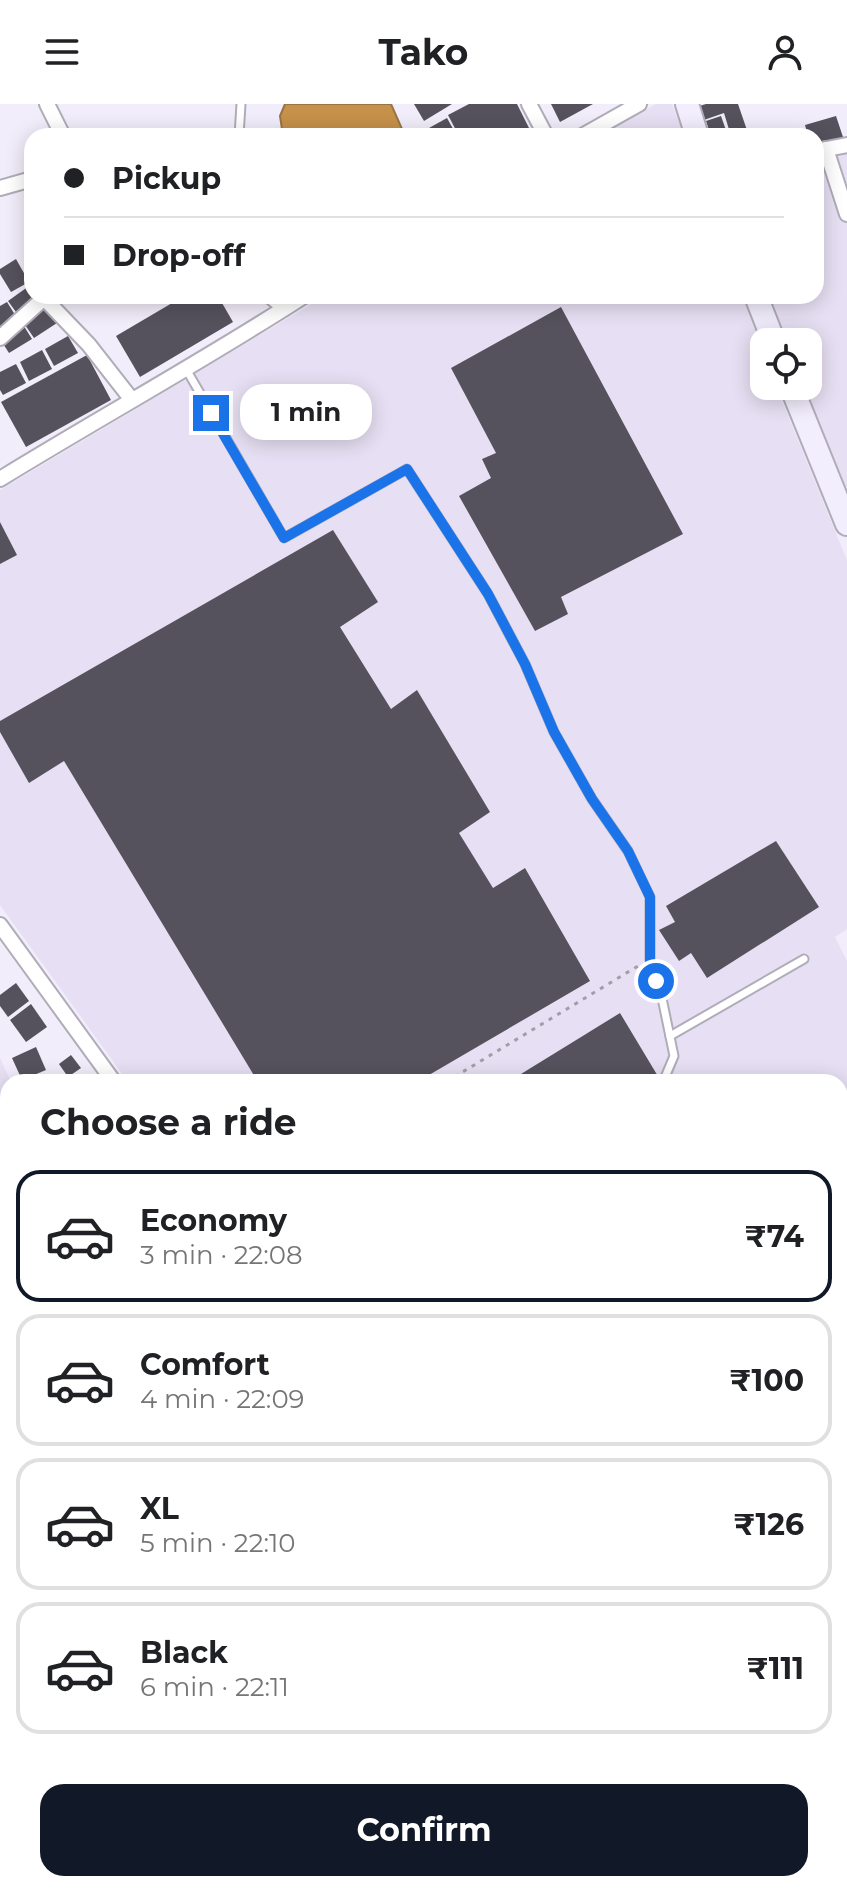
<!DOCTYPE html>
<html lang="en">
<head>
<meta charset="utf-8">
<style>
  body { margin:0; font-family:Montserrat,sans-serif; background:#f2f2f2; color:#202124; height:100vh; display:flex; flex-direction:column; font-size:30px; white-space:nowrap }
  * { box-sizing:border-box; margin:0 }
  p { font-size:26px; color:#757577 }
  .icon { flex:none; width:44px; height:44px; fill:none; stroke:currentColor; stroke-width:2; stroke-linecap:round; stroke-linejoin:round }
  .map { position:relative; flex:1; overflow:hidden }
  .side { position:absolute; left:0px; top:970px; width:848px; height:818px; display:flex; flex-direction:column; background:#fff; border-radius:24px 24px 0 0; box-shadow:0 4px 20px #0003 }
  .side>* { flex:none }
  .banner { position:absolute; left:24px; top:24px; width:800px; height:176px; border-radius:24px; box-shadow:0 4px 20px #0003; display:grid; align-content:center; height:176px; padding:0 40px; background:#fff }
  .controls { position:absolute; left:750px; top:224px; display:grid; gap:16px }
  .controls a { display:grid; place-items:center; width:72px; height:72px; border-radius:16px; background:#fff; box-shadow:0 4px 20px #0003; font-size:40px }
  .end { position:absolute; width:36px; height:36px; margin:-18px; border:10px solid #1a73e8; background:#fff; box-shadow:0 0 0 4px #fff }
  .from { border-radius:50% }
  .bubble { position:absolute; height:56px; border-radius:24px; background:#fff; box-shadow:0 4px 20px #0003; font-size:26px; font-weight:700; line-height:56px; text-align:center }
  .banner b { display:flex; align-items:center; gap:28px; height:76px; font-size:30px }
  .banner b+b { border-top:2px solid #e0e0e0 }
  .banner i { width:20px; height:20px; background:#202124 }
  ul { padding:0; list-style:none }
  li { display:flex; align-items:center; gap:24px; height:132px; margin:0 16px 12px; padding:0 24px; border:4px solid #e0e0e0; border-radius:24px }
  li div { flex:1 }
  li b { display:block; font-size:30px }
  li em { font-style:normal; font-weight:700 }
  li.on { border-color:#111827 }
  li>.icon { width:72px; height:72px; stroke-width:1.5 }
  h2 { padding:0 40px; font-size:36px; line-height:96px }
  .action { display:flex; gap:16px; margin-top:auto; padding:16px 40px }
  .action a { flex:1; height:92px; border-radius:24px; background:#111827; color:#fff; font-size:32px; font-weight:700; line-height:92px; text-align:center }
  header { display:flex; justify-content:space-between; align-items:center; height:104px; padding:0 40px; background:#fff; font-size:36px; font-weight:700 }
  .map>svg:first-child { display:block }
  .built { fill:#e7e0f4 }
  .water { fill:#c6914a; stroke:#9a7444; stroke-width:2 }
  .building { fill:#56525d }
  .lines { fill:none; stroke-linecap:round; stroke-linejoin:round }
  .lane-casing { stroke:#b0acb8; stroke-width:11 }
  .street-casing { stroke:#b0acb8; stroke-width:18 }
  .secondary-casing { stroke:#b0acb8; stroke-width:26 }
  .path { stroke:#a29ea8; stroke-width:3; stroke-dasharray:4 6; stroke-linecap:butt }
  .lane { stroke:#fff; stroke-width:7 }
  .street { stroke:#fff; stroke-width:14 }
  .secondary { stroke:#f3eefd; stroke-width:22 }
  .rail-casing { stroke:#57545b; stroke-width:8 }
  .rail { stroke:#fdfcff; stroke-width:5; stroke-dasharray:15; stroke-linecap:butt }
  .route { stroke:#1a73e8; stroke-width:10 }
</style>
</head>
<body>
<header><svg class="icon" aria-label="menu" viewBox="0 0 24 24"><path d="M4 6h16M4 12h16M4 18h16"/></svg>Tako<svg class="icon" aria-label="person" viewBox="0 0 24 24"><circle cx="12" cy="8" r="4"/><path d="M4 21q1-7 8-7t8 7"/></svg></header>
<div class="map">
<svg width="847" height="1787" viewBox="0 0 847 1787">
  <rect width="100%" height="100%" fill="#f2edfa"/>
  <!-- built -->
  <g class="built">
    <polygon points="656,0 672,0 684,32 600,32"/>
    <polygon points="847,49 847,397 800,282 808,282 808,238 782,238 763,192 816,192 816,54"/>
    <polygon points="325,192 743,192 764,249 764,282 776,282 847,456 847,825 835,833 847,857 847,1408 840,1411 840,978 128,978 0,801 0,386"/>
    <polygon points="0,954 11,978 8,978 8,1423 0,1445"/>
    <polygon points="0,1692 8,1700 8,1780 83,1780 90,1787 0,1787"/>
  </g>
  <!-- water -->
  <g class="water">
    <polygon points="285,0 391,0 402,25 399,32 283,32 280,12"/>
    <polygon points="840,1720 847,1720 847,1787 342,1787 374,1780 840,1780"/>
  </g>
  <!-- building -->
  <g class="building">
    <polygon points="414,0 452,0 424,17"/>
    <polygon points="469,0 517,0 531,28 524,32 459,32 448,11"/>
    <polygon points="551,0 593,0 560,18"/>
    <polygon points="706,0 738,0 749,32 731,32 724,9 701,17 696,3"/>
    <polygon points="721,12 728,32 711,32 706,17"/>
    <polygon points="836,12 843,33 816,41 816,32 808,32 805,21"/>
    <polygon points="447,14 457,32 422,32 420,29"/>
    <polygon points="16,155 29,178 11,188 0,170 0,165"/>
    <polygon points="29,182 32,192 36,192 42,201 21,215 8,197"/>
    <polygon points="184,192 218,192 233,218 140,273 116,232"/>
    <polygon points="7,198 19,217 0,229 0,202"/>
    <polygon points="46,203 57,219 34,234 23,218"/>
    <polygon points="561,203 683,430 561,493 568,510 535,527 459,392 491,374 482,355 496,349 451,264"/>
    <polygon points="22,219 32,235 9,249 0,235"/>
    <polygon points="68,232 78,249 54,262 45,245"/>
    <polygon points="42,246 52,265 29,277 20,258"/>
    <polygon points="87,251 111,296 26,343 1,298"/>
    <polygon points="16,260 26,279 3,291 0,286 0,268"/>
    <polygon points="0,418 17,451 0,460"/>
    <polygon points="333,426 378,498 340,523 391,605 417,586 490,708 459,729 493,784 525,764 590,877 417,978 258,978 64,657 29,679 0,628 0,617"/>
    <polygon points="776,737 819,803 707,874 691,849 679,857 659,826 675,818 666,802"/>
    <polygon points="16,879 29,897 8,913 0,902 0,891"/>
    <polygon points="31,900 47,923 26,938 10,916"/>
    <polygon points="620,909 659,974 654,978 508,978"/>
    <polygon points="36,943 46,966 22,976 12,954"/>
    <polygon points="71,951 81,964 68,973 59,960"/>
    <polygon points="847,997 847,1088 840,1093 840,1001"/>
    <polygon points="846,1413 847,1467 846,1468 840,1440 840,1416"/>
    <polygon points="8,1492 8,1530 0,1522 0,1500"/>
  </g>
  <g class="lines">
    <defs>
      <g id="lane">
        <polyline points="239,32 241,0"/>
        <polyline points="186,265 284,434 407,365 488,490 525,560 554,628 592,695 628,747 650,793 650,856 663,899 674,952 663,978"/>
        <polyline points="670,932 804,855"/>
      </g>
      <g id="street">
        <polyline points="47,0 63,32"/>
        <polyline points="529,0 546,32"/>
        <polyline points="582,32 639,0"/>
        <polyline points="826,45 847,110"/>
        <polyline points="816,47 847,41"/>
        <polyline points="0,84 32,75"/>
        <polyline points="45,192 44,194 89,241 132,296"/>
        <polyline points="270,192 285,204"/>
        <polyline points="0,234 44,194"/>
        <path d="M0,375C101,313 205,256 304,192"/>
        <polyline points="0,821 114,978"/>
        <polyline points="0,1494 8,1486"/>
        <polyline points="840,1497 847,1497"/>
        <polyline points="0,1529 8,1538"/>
        <polyline points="840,1550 847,1550"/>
        <polyline points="0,1590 8,1581"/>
        <polyline points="840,1606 847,1606"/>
        <polyline points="840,1698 847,1698"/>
        <polyline points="0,1778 8,1769"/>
        <polyline points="139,1780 140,1787"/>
        <polyline points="282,1787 305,1780"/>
      </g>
      <g id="secondary">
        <polyline points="687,0 697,32"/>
        <polyline points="756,192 774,238"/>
        <polyline points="791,282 847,420"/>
      </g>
    </defs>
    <!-- lane casing -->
    <use href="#lane" class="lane-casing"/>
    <!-- street casing -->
    <use href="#street" class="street-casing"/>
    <!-- secondary casing -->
    <use href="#secondary" class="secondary-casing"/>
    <!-- path -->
    <polyline class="path" points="446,978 638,862"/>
    <!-- lane -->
    <use href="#lane" class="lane"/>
    <!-- street -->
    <use href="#street" class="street"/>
    <!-- secondary -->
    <use href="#secondary" class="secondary"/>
    <defs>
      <g id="rail">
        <polyline points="0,1035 8,1102"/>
        <polyline points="0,1296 8,1248"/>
        <polyline points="0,1733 8,1741"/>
        <polyline points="0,1761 8,1770"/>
        <polyline points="0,1779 8,1787"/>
        <polyline points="18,1780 25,1787"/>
        <polyline points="46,1780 53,1787"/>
        <polyline points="63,1780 70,1787"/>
      </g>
    </defs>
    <!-- rail casing -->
    <use href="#rail" class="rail-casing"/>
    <!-- rail -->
    <use href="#rail" class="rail"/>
  </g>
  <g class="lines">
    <!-- route -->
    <polyline class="route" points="211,309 284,434 407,365 488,490 525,560 554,628 592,695 628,747 650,793 650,856 656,877"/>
  </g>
</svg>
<div class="controls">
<a><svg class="icon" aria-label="locate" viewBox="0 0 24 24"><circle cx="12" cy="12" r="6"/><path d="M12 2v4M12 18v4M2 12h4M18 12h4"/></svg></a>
</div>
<i class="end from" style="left:656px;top:877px"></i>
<i class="end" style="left:211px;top:309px"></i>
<div class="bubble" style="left:240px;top:280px;width:132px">1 min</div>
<div class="banner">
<b><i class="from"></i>Pickup</b>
<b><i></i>Drop-off</b>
</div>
<section class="side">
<h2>Choose a ride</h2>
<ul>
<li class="on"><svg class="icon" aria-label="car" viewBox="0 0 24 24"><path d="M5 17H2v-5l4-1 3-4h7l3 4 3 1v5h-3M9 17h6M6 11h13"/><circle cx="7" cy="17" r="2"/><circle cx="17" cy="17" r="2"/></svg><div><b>Economy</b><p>3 min · 22:08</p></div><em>₹74</em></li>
<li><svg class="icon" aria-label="car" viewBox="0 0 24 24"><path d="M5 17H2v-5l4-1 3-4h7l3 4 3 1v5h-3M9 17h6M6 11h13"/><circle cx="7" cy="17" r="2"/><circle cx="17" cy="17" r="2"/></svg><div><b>Comfort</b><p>4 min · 22:09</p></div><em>₹100</em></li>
<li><svg class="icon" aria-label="car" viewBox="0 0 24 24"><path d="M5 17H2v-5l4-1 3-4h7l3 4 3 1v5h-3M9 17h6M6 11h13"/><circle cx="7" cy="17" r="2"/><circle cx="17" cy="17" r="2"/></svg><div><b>XL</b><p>5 min · 22:10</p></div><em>₹126</em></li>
<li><svg class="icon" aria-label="car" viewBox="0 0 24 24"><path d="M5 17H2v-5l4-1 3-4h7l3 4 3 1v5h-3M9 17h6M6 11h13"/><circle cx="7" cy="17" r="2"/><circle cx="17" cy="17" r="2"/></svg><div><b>Black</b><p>6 min · 22:11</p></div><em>₹111</em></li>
</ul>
<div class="action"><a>Confirm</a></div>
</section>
</div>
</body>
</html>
